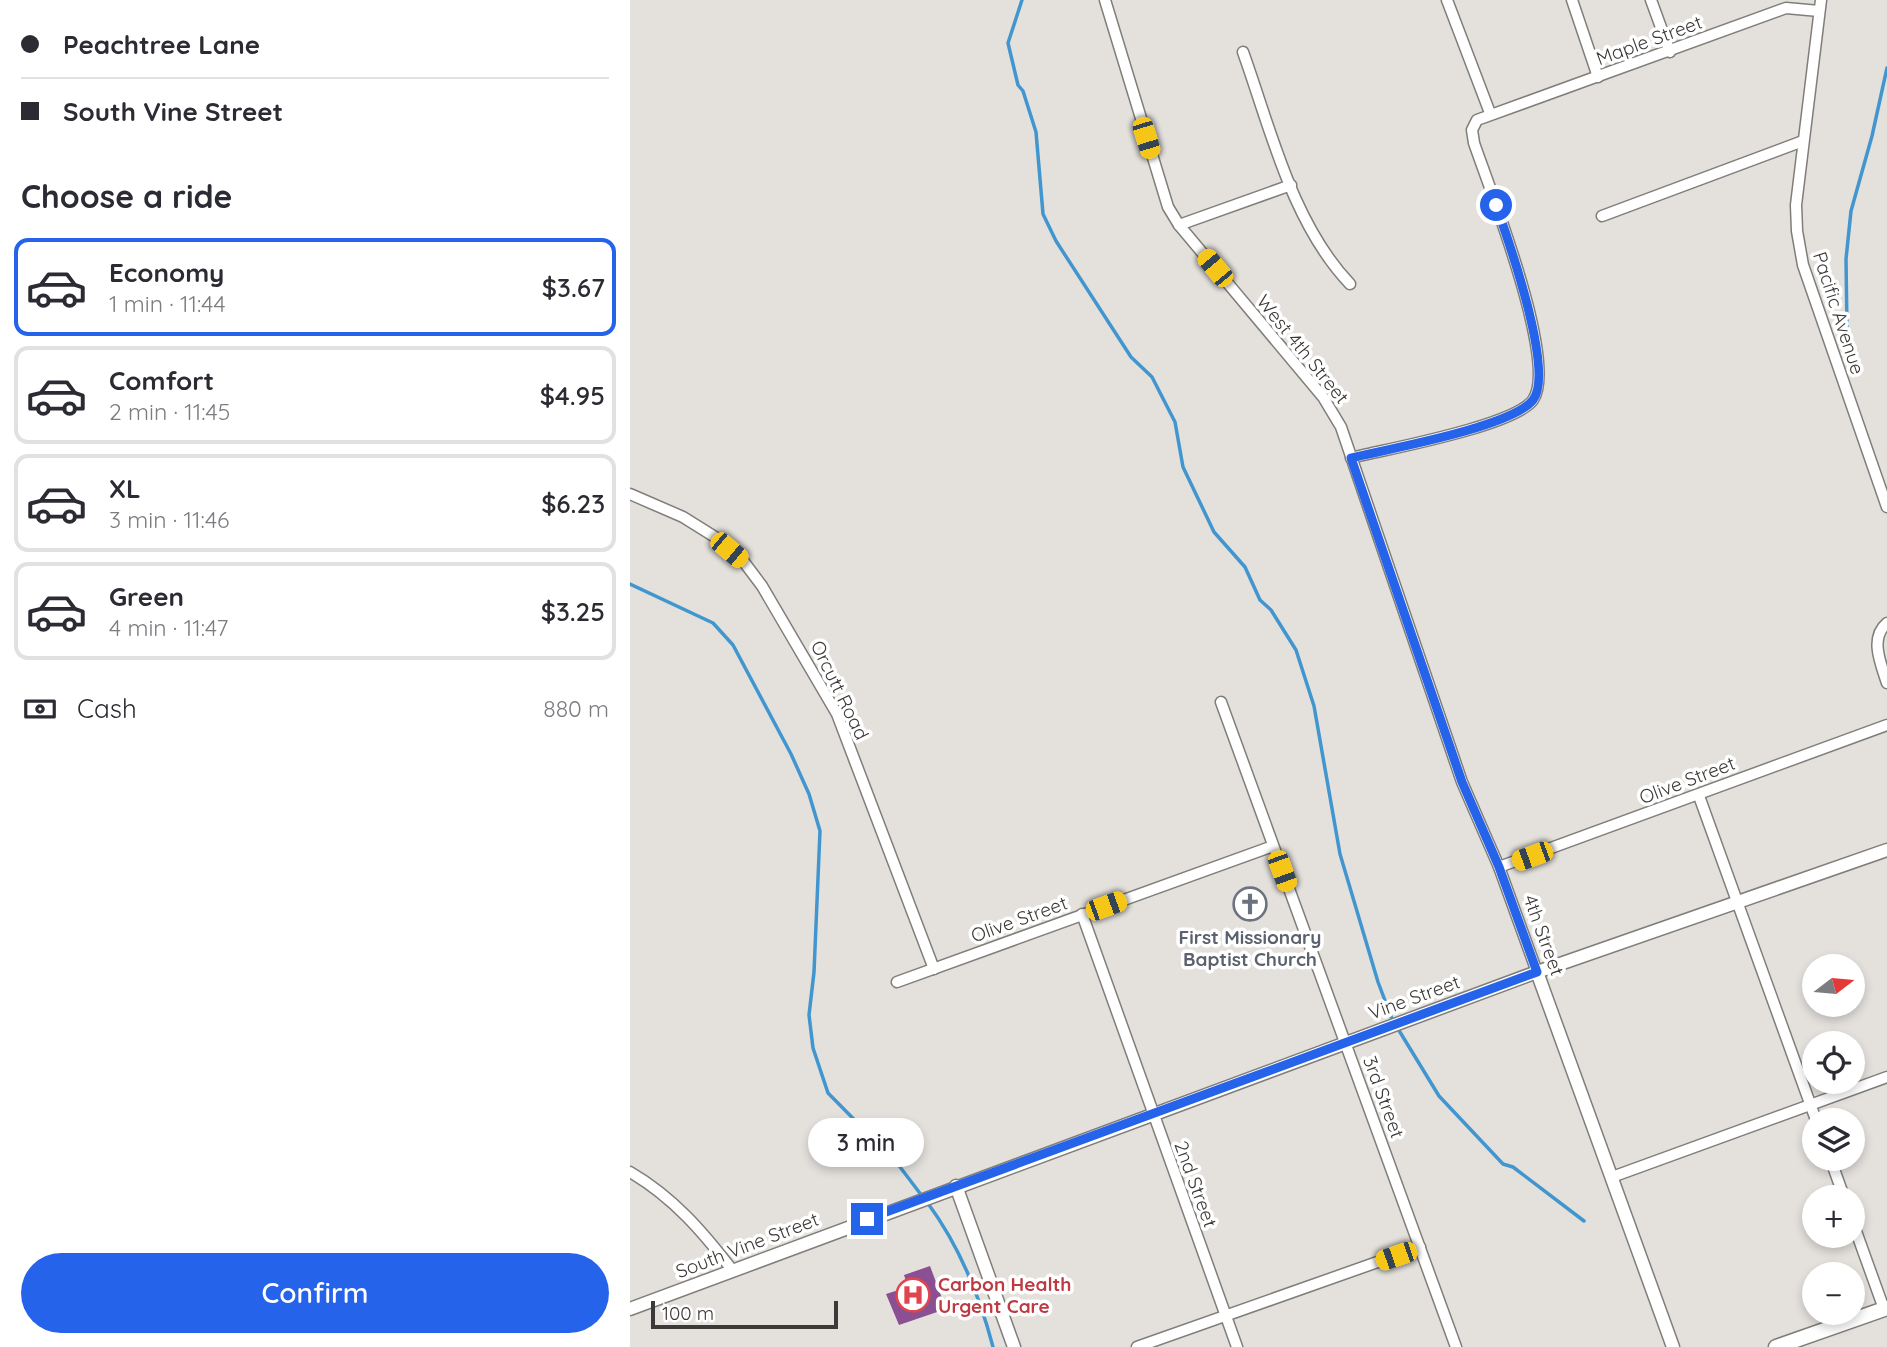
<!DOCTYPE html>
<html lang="en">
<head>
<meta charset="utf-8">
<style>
  body { margin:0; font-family:Quicksand,sans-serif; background:#f7f7f7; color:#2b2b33; height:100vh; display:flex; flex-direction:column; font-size:26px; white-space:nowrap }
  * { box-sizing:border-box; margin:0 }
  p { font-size:23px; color:#7c7c81 }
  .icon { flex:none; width:38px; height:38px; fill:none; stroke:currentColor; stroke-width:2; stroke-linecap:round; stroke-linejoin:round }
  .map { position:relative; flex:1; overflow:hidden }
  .details { display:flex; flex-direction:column; background:#fff; width:630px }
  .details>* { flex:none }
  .hud { display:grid; align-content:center; height:154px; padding:0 21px; background:#fff }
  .needle { width:46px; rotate:74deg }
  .tools { position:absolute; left:1172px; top:954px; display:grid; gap:14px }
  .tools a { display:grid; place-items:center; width:63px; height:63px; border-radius:50%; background:#fff; box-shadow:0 4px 10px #0003; font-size:35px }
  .scale { position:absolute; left:21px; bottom:18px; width:187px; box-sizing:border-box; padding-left:7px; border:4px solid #3b3a38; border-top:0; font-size:19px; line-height:24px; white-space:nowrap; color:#3b3a38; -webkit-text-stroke:5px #fff; paint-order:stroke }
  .end { position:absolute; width:32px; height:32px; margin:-16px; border:9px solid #2563eb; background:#fff; box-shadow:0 0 0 4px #fff }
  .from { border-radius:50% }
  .bubble { position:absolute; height:49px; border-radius:24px; background:#fff; box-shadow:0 4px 10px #0003; font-size:23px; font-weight:600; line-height:49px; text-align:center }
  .car { position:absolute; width:21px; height:42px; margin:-21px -10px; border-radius:9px; box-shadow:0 0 5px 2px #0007; background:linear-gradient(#f5c518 24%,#345 0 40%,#f5c518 0 76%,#345 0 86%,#f5c518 0) }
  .hud b { display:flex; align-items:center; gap:24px; height:66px; font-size:26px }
  .hud b+b { border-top:2px solid #e1e1e2 }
  .hud i { width:18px; height:18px; background:#2b2b33 }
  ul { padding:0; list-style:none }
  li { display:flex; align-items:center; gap:21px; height:98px; margin:0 14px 10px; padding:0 7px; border:4px solid #e1e1e2; border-radius:14px }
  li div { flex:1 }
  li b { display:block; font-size:26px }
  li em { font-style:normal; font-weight:600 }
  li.on { border-color:#2563eb }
  li>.icon { width:63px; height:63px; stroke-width:1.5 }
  h2 { padding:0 21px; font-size:32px; line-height:84px }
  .pay { display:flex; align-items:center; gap:18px; height:77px; padding:0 21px; font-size:26px }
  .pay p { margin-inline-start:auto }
  .primary-button { display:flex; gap:14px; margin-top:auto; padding:14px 21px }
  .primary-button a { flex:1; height:80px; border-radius:42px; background:#2563eb; color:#fff; font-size:28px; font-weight:600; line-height:80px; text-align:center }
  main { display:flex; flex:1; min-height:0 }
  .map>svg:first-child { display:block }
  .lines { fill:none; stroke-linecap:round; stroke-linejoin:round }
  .stream { stroke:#4196cf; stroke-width:3.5 }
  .building { fill:#8a5091 }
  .minor-casing { stroke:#807e7a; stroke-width:13 }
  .tertiary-casing { stroke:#807e7a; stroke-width:15 }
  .secondary-casing { stroke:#807e7a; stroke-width:17 }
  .minor { stroke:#fff; stroke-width:10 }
  .tertiary { stroke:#fff; stroke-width:12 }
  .secondary { stroke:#fff; stroke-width:14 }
  .route { stroke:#2563eb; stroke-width:9 }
  .labels { text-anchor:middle; stroke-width:7; stroke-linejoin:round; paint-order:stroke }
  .street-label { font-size:19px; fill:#3b3a38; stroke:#fff }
  .worship-label { font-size:19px; font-weight:bold; fill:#5b616d; stroke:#fff }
  .health-label { font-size:19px; font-weight:bold; fill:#be3a42; stroke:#fff; text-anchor:start }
</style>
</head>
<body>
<main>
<section class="details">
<div class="hud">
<b><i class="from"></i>Peachtree Lane</b>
<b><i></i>South Vine Street</b>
</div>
<h2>Choose a ride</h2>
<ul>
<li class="on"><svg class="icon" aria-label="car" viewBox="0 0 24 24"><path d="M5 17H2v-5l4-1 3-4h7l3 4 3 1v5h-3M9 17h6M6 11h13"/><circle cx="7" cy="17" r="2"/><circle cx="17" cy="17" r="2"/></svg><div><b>Economy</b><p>1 min · 11:44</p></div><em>$3.67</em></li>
<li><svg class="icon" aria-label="car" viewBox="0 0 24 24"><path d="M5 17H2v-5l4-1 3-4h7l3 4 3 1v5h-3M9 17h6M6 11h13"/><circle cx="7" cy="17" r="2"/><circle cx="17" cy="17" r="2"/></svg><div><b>Comfort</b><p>2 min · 11:45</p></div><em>$4.95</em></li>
<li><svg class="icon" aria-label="car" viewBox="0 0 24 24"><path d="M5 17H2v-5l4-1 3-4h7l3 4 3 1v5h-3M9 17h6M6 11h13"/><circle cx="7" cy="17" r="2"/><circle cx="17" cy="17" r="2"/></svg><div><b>XL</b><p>3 min · 11:46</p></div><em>$6.23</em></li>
<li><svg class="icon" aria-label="car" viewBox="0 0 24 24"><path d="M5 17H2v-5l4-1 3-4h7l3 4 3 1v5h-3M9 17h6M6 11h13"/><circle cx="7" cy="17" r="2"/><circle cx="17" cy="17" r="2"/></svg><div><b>Green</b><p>4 min · 11:47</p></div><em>$3.25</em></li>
</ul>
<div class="pay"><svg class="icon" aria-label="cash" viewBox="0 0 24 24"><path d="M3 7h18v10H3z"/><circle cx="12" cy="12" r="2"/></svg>Cash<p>880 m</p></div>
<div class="primary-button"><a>Confirm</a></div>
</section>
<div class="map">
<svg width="1257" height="1347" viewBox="0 0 1257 1347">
  <rect width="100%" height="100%" fill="#e4e1dd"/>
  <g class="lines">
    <!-- stream -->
    <g class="stream">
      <polyline points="392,0 378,43 388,85 393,91 406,132 413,214 426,241 501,357 522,377 545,422 553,467 584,532 615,567 630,600 641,610 666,650 684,706 710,854 748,982 762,1019 809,1096 873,1164 883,1167 954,1221"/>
      <polyline points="1217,330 1216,259 1221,211 1242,136 1257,68"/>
      <polyline points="0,584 83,623 103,645 161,754 179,794 190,831 184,972 179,1015 183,1048 198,1093 267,1163 292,1196"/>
      <path d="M297,1202C328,1244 350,1297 363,1347"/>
    </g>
  </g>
  <!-- building -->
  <polygon class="building" points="300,1266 316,1309 269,1325 256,1294 278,1287 274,1275"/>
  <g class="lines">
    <defs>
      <g id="minor">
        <polyline points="475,0 538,207 549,225 693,397 711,427 832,782 869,867 907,972"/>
        <polyline points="817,0 860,113"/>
        <polyline points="942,0 968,77"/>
        <polyline points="1021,0 1040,52"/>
        <polyline points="1191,0 1166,205 1167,231 1173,265 1257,507"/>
        <path d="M613,52C641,130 662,223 720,284"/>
        <polyline points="972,216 1173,141"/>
        <polyline points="549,225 661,185"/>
        <path d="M721,458C757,449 884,426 903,400C929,363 859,187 844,143L842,130L847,120L1156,8L1189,11"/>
        <polyline points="0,494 53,517 85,537 114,562 132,586 207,714 304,969"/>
        <path d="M1257,623C1239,638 1251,664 1257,683"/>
        <polyline points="591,702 826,1347"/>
        <polyline points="1069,796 1186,1120"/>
        <polyline points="869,867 1257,725"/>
        <polyline points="452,914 607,1347"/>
        <polyline points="267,982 643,846"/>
        <polyline points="1200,1158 1214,1197"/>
        <path d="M0,1172C43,1197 73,1232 103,1271"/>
        <polyline points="982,1177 1257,1077"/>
        <polyline points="1223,1223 1254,1309"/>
        <polyline points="507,1347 790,1247"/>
      </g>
      <g id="tertiary">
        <polyline points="907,972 1043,1347"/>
        <polyline points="326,1186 384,1347"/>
        <polyline points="0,1309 907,972 1257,850"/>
      </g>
      <polyline id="secondary" points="1146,1347 1257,1308"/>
    </defs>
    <!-- minor casing -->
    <use href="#minor" class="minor-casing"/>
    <!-- tertiary casing -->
    <use href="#tertiary" class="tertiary-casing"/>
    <!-- secondary casing -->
    <use href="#secondary" class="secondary-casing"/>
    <!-- minor -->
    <use href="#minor" class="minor"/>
    <!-- tertiary -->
    <use href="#tertiary" class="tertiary"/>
    <!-- secondary -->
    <use href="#secondary" class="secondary"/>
  </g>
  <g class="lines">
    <!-- route -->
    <path class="route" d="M237,1219L907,972L869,867L832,782L721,458C758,449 882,427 903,400C925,372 878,239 866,205"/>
  </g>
  <!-- icons -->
  <defs>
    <symbol id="church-ring" viewBox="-11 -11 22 22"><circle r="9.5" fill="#fff" stroke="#6b7280" stroke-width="1.5"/><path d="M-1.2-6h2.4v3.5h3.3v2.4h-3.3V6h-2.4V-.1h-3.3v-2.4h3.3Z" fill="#6b7280"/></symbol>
    <symbol id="hospital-ring" viewBox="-11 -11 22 22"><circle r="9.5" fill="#fff" stroke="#e0444e" stroke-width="1.5"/><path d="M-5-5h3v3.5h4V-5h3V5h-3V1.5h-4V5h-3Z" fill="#e0444e"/></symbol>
  </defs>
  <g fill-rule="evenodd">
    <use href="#church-ring" x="601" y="885" width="38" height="38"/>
    <use href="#hospital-ring" x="264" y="1276" width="38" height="38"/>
  </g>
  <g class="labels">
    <!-- street labels -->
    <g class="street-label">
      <text transform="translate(1019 40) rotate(-20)" y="7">Maple Street</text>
      <text transform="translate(1209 313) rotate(72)" y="7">Pacific Avenue</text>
      <text transform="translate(673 349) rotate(51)" y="7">West 4th Street</text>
      <text transform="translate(210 690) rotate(64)" y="7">Orcutt Road</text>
      <text transform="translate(1057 780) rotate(-21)" y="7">Olive Street</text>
      <text transform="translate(389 919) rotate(-20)" y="7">Olive Street</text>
      <text transform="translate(914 935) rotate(70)" y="7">4th Street</text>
      <text transform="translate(784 997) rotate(-20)" y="7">Vine Street</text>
      <text transform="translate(754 1097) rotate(70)" y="7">3rd Street</text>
      <text transform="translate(566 1184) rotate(70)" y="7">2nd Street</text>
      <text transform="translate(117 1245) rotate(-21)" y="7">South Vine Street</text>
    </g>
    <!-- worship labels -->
    <g class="worship-label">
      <text x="620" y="944">First Missionary<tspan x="620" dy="22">Baptist Church</tspan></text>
    </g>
    <!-- health labels -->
    <g class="health-label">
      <text x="308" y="1291">Carbon Health<tspan x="308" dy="22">Urgent Care</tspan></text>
    </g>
  </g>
</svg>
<div class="tools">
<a><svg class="needle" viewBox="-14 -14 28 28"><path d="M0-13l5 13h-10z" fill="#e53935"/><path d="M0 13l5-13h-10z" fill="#7c7c81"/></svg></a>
<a><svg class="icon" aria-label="locate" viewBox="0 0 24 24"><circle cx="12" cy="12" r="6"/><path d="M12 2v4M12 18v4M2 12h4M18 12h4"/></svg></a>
<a><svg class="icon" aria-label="layers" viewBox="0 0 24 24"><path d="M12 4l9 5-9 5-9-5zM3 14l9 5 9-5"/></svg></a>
<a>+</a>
<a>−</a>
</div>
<div class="scale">100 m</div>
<i class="end from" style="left:866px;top:205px"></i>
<i class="end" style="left:237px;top:1219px"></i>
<div class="bubble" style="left:178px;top:1118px;width:116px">3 min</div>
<i class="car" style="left:516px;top:138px;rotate:163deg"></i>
<i class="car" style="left:585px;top:268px;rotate:320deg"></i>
<i class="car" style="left:99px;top:550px;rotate:130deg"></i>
<i class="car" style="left:902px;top:856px;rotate:250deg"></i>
<i class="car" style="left:652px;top:871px;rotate:160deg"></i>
<i class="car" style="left:476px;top:906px;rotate:70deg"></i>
<i class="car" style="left:766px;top:1256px;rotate:251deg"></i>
</div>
</main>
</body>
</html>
